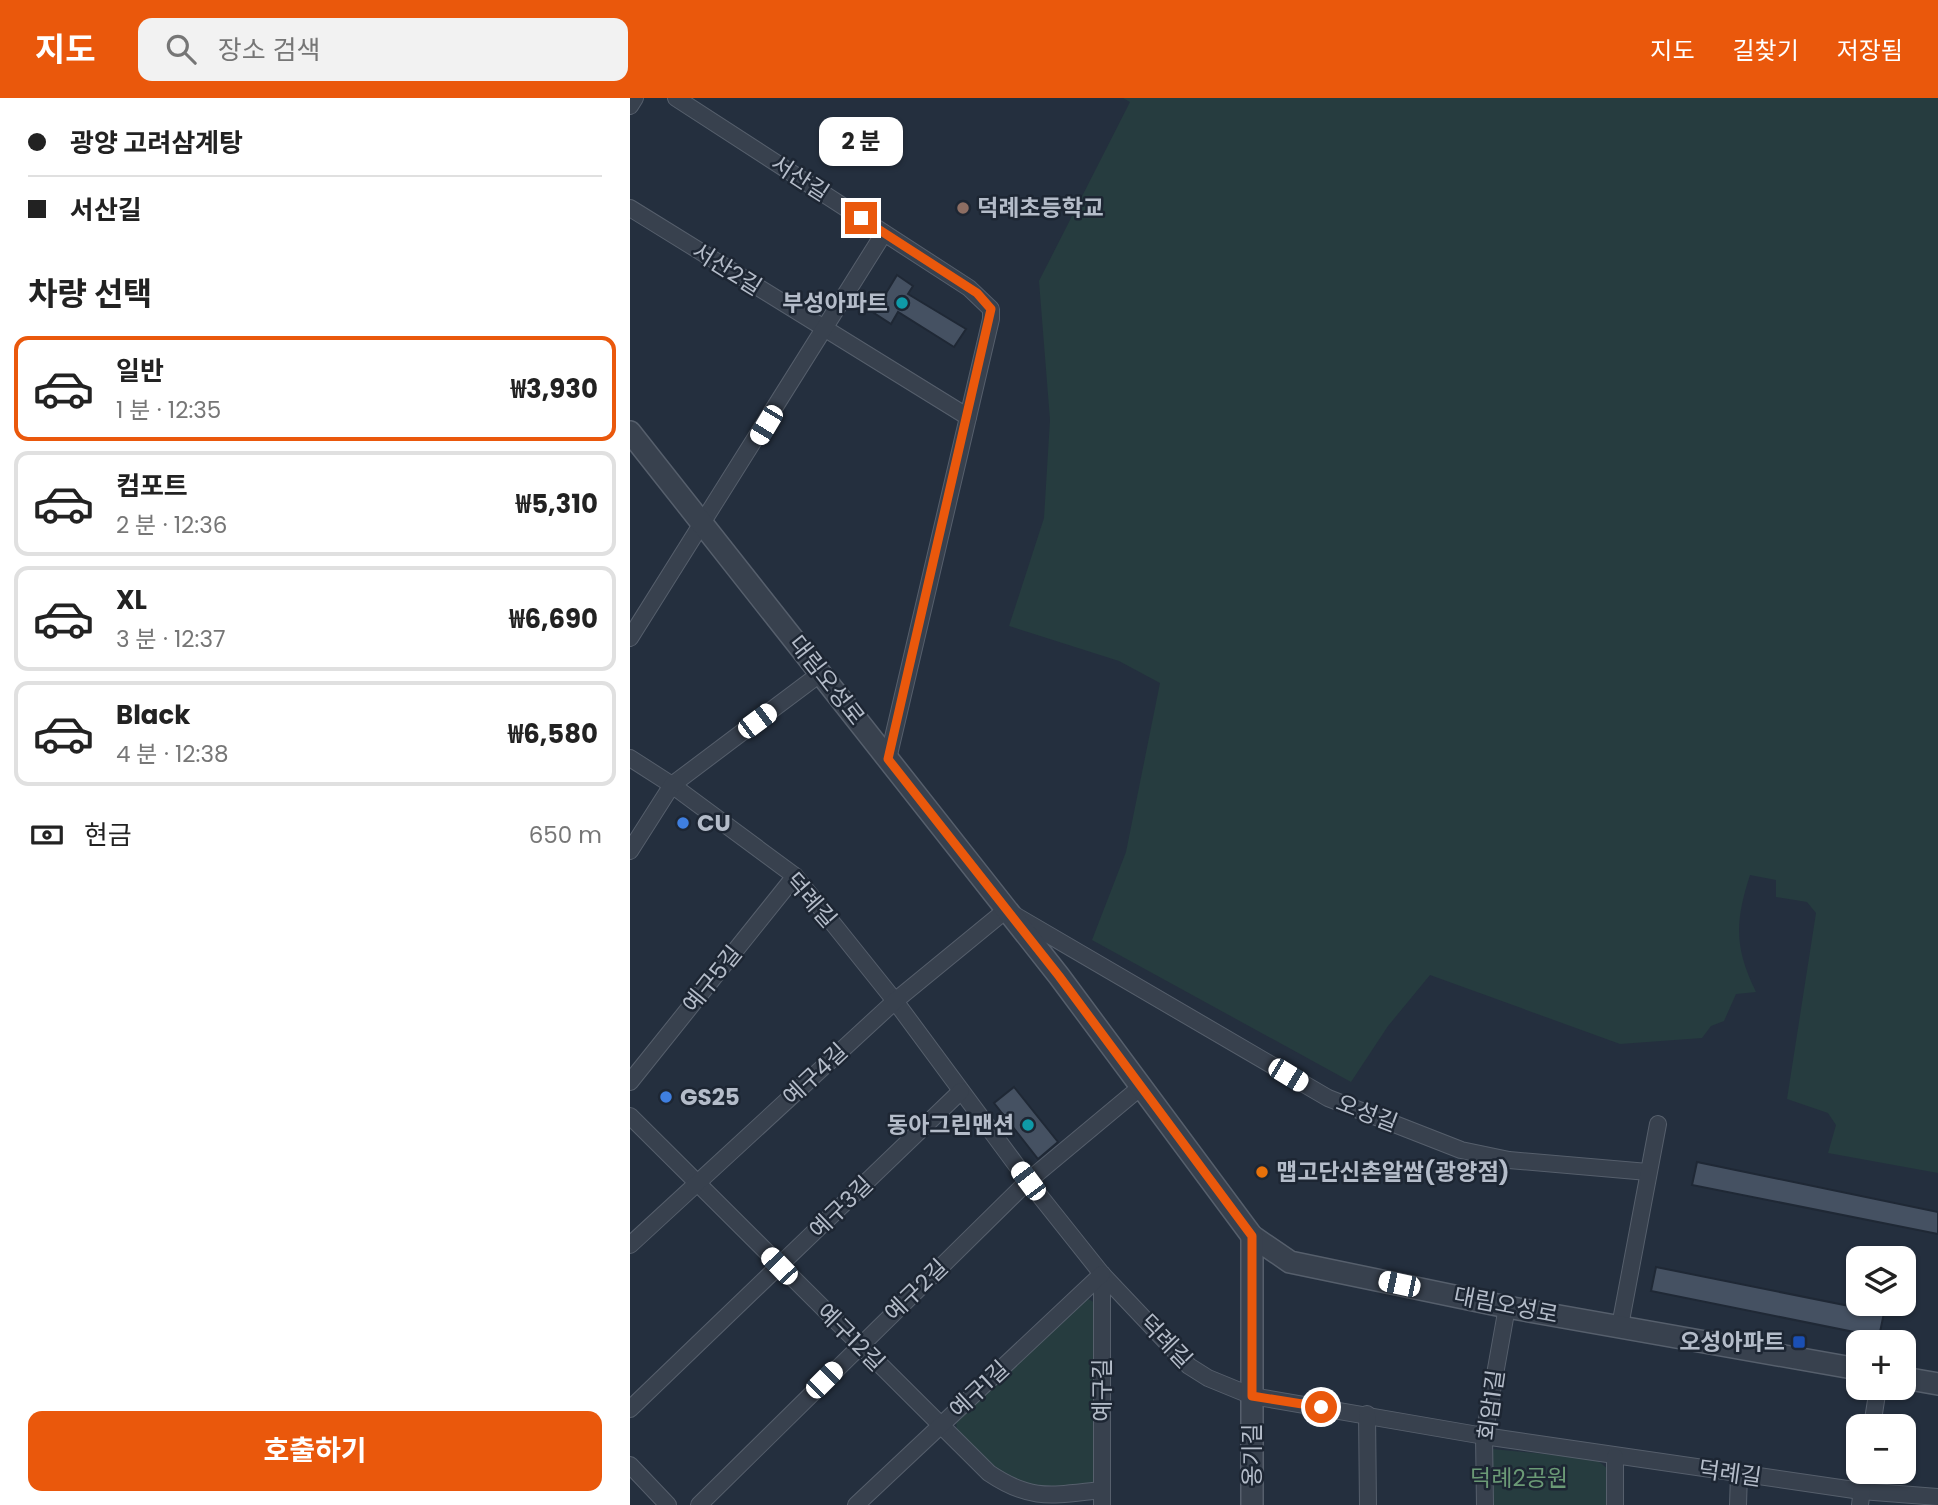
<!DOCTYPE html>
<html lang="ko">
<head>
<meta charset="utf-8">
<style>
  body { margin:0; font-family:Poppins,"Noto Sans KR",sans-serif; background:#f2f2f2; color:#222; height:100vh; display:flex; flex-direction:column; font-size:26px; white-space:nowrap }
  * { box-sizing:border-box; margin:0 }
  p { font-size:23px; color:#767676 }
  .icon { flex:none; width:38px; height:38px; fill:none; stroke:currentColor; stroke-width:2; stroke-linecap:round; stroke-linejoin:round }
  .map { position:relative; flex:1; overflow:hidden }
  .drawer { display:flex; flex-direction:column; background:#fff; width:630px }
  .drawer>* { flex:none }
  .hud { display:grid; align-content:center; height:154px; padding:0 28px; background:#fff }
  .buttons { position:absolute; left:1216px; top:1148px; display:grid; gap:14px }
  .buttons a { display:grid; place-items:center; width:70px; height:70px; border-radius:14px; background:#fff; box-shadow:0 2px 5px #0004; font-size:35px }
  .end { position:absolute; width:32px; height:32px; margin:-16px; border:9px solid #ea580c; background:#fff; box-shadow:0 0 0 4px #fff }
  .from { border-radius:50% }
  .bubble { position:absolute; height:49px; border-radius:14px; background:#fff; box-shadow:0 2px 5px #0004; font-size:23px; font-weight:700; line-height:49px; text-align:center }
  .car { position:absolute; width:21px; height:42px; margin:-21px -10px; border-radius:9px; box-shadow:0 0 5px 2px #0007; background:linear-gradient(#fff 24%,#345 0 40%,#fff 0 76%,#345 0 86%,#fff 0) }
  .hud b { display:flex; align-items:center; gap:24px; height:66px; font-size:26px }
  .hud b+b { border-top:2px solid #e0e0e0 }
  .hud i { width:18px; height:18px; background:#222 }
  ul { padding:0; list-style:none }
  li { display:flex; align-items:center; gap:21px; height:105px; margin:0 14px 10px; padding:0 14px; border:4px solid #e0e0e0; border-radius:14px }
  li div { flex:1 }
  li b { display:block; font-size:26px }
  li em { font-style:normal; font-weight:700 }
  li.current { border-color:#ea580c }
  li>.icon { width:63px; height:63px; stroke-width:1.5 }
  h2 { padding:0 28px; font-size:32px; line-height:84px }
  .pay { display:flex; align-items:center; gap:18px; height:77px; padding:0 28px; font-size:26px }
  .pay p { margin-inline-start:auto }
  .cta { display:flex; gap:14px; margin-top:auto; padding:14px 28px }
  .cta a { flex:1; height:80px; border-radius:14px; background:#ea580c; color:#fff; font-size:28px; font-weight:700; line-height:80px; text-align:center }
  header { display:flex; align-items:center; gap:42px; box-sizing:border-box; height:98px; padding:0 35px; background:#ea580c; color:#fff }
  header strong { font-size:33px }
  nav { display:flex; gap:38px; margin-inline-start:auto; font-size:24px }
  .search { width:490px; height:63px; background:#f2f2f2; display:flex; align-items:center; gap:18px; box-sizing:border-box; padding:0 24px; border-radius:14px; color:#767676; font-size:26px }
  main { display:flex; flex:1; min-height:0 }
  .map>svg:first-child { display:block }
  .green { fill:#263c3f }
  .building { fill:#455162; stroke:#1f2835; stroke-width:2 }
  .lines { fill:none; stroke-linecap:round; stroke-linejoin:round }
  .minor-casing { stroke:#565f6c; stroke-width:18 }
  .tertiary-casing { stroke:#565f6c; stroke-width:24 }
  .minor { stroke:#38414e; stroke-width:16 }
  .tertiary { stroke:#38414e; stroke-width:21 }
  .route { stroke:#ea580c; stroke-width:9 }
  .education-dot { fill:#8d6e63; stroke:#1d2633; stroke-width:2.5 }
  .culture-dot { fill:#0f9aa8; stroke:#1d2633; stroke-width:2.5 }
  .shop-dot { fill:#3f7fe0; stroke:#1d2633; stroke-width:2.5 }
  .food-dot { fill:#e8710a; stroke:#1d2633; stroke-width:2.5 }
  .transit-dot { fill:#1a4fb4; stroke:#1d2633; stroke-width:2.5 }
  .labels { text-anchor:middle; stroke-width:5; stroke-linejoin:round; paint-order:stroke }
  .street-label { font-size:23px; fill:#b4bcc9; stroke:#1d2633 }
  .poi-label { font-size:23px; font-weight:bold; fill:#b4bcc9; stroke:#1d2633; text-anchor:start }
  .park-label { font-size:23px; fill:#6b9a76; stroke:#1d2633 }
</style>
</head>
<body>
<header>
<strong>지도</strong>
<div class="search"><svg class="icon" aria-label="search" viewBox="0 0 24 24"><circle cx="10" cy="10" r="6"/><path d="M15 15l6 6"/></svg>장소 검색</div>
<nav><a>지도</a><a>길찾기</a><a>저장됨</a></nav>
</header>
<main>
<section class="drawer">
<div class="hud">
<b><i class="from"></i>광양 고려삼계탕</b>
<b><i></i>서산길</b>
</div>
<h2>차량 선택</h2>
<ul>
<li class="current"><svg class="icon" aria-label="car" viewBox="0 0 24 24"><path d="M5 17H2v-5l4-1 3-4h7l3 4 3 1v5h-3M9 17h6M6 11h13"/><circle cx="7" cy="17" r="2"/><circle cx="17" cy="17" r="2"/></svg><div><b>일반</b><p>1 분 · 12:35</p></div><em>₩3,930</em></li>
<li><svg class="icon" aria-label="car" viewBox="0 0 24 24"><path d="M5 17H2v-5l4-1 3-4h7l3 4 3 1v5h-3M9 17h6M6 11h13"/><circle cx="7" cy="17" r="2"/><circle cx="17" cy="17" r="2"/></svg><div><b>컴포트</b><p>2 분 · 12:36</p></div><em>₩5,310</em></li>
<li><svg class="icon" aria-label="car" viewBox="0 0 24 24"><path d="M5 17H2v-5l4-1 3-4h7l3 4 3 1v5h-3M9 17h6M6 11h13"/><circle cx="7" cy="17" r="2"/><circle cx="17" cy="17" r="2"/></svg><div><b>XL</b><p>3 분 · 12:37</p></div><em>₩6,690</em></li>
<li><svg class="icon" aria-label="car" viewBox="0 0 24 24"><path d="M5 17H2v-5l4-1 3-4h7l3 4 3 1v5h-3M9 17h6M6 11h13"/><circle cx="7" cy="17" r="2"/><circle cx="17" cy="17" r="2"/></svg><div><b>Black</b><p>4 분 · 12:38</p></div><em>₩6,580</em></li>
</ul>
<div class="pay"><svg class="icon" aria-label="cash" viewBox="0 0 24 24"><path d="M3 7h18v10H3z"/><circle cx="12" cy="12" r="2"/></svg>현금<p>650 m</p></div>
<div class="cta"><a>호출하기</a></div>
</section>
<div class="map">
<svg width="1308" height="1407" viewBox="0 0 1308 1407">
  <rect width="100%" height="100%" fill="#242f3e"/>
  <!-- green -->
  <g class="green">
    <path d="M493,0H1308V1075L1198,1055L1206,1027L1198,1015L1157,1001L1186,815L1177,804L1146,799V782L1120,777C1105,824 1104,849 1126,894L1106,896L1094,923L1081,928L1072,940L990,946L800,877L758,928L721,984L462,842L496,754L530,585L489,563L379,528L414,420L420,322L409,183L500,4Z"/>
    <path d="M455,1199L465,1205L469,1389C392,1397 381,1386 327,1334L326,1322Z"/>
    <polygon points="862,1351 966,1361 979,1372 979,1407 863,1407"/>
  </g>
  <!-- building -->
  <g class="building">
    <polygon points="267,177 283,188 278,196 336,231 324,249 268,214 261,226 244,215"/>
    <polygon points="384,989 428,1044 408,1061 364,1005"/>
    <polygon points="1067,1064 1308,1114 1308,1136 1062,1087"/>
    <polygon points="1026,1169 1254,1215 1249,1239 1021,1193"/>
  </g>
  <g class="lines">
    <defs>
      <g id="minor">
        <polyline points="46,0 339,190 361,211 361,221 258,661"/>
        <polyline points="0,8 5,0"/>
        <polyline points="0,110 338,319"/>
        <polyline points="0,540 254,135"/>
        <polyline points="0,660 42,687 165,778 265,903 398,1083 472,1176 559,1268 578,1280 622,1298 854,1338 1231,1393 1308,1399"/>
        <polyline points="0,753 42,687 191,575"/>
        <polyline points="0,984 165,778"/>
        <path d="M0,1018L359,1375C402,1404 423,1397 472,1392"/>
        <polyline points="0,1147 265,903 376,812 698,1000 831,1052 879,1062 1018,1074"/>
        <polyline points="472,1176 472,1407"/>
        <polyline points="990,1228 1028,1026"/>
        <polyline points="0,1311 331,993"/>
        <polyline points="737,1316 738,1407"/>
        <polyline points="1242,1328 1248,1290"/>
        <polyline points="0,1367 38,1407"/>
        <polyline points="69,1407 398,1083 512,988"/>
        <polyline points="226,1407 472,1176"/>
        <polyline points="855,1407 854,1338 877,1209"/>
        <polyline points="985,1407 985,1359"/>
        <polyline points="1108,1407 1109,1376"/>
        <polyline points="1230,1407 1234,1374"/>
      </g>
      <g id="tertiary">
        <polyline points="0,334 429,878 622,1138 660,1164 877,1209 1228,1271"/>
        <polyline points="622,1138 622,1407"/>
        <polyline points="1274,1280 1308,1286"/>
      </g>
    </defs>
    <!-- minor casing -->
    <use href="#minor" class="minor-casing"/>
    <!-- tertiary casing -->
    <use href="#tertiary" class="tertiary-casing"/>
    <!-- minor -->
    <use href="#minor" class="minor"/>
    <!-- tertiary -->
    <use href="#tertiary" class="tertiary"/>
  </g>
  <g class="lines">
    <!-- route -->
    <polyline class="route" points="231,120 347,195 361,211 258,661 429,878 622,1138 622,1298 691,1309"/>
  </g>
  <!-- markers -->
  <circle class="education-dot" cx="333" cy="110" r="7"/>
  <g class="culture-dot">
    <circle cx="272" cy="205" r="7"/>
    <circle cx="398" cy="1027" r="7"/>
  </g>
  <g class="shop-dot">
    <circle cx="53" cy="725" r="7"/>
    <circle cx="36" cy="999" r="7"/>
  </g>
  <circle class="food-dot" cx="632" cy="1074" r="7"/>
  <rect class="transit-dot" x="1162" y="1237" width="14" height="14" rx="3.5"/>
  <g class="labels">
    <!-- street labels -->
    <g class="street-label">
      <text transform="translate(170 80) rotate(33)" y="8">서산길</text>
      <text transform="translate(97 171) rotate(32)" y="8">서산2길</text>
      <text transform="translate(197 582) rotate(52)" y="8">대림오성로</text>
      <text transform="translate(181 802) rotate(49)" y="8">덕례길</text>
      <text transform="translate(82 881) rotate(-51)" y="8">예구5길</text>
      <text transform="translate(185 976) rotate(-43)" y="8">예구4길</text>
      <text transform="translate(737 1015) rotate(21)" y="8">오성길</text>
      <text transform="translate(211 1109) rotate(-44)" y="8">예구3길</text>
      <text transform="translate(286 1192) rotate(-44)" y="8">예구2길</text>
      <text transform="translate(876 1207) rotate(11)" y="8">대림오성로</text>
      <text transform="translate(221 1239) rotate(45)" y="8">예구12길</text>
      <text transform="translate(536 1243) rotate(46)" y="8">덕례길</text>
      <text transform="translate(349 1291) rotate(-43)" y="8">예구1길</text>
      <text transform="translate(472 1292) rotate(-90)" y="8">예구길</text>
      <text transform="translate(861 1307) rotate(-82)" y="8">회암1길</text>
      <text transform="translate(622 1357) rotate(-90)" y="8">옹기길</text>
      <text transform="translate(1100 1375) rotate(8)" y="8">덕례길</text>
    </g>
    <!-- poi labels -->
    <g class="poi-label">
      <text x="347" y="118">덕례초등학교</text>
      <text x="258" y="213" text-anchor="end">부성아파트</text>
      <text x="67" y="733">CU</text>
      <text x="50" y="1007">GS25</text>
      <text x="384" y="1035" text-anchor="end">동아그린맨션</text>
      <text x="646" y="1082">맵고단신촌알쌈(광양점)</text>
      <text x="1155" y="1252" text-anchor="end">오성아파트</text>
    </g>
    <!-- park labels -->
    <g class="park-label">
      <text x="889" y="1388">덕례2공원</text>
    </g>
  </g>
</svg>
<div class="buttons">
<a><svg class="icon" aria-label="layers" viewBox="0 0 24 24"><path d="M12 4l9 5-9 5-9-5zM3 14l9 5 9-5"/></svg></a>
<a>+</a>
<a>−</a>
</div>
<i class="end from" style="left:691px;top:1309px"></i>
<i class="end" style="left:231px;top:120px"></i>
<div class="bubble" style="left:189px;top:19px;width:84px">2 분</div>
<i class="car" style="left:136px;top:327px;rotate:211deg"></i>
<i class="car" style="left:127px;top:623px;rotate:53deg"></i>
<i class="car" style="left:658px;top:977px;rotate:121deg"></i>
<i class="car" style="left:398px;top:1083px;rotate:323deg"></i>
<i class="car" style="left:149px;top:1168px;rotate:316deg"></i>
<i class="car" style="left:769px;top:1186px;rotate:282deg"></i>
<i class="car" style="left:194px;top:1282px;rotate:45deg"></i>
</div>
</main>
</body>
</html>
